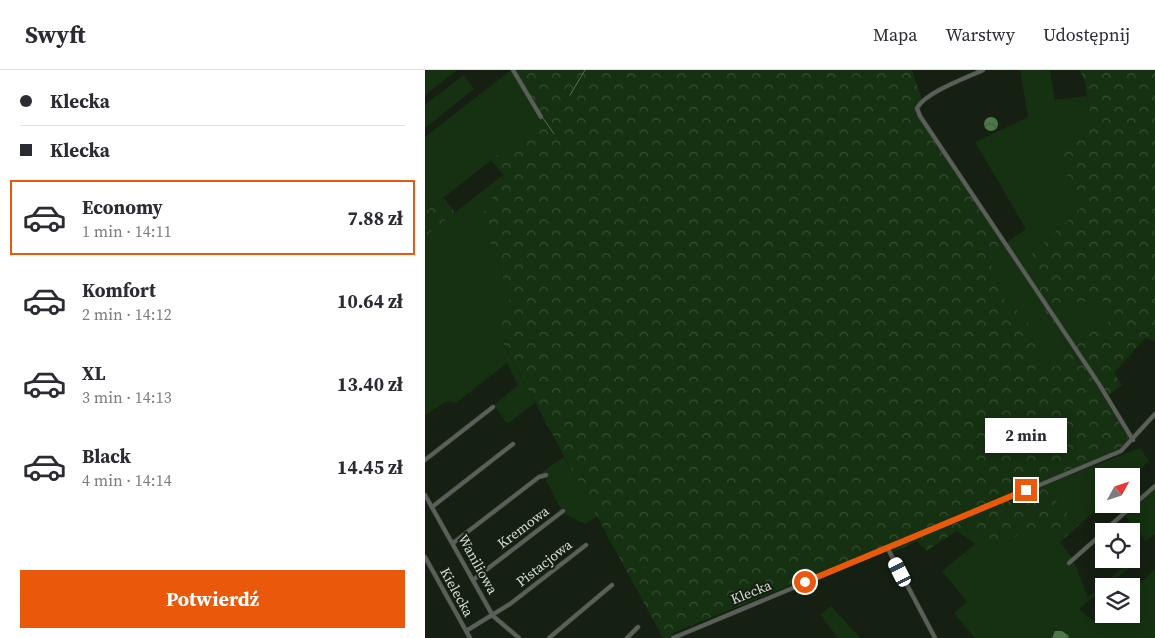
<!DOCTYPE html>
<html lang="pl">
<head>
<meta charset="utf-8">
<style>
  body { margin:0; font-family:"Source Serif 4",serif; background:#f2f2f3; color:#2b2b33; height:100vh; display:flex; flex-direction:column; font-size:19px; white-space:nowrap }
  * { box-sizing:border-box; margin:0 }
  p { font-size:16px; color:#7c7c81 }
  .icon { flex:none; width:28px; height:28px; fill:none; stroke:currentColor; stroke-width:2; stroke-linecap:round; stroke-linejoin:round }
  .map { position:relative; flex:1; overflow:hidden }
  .drawer { display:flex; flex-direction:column; background:#fff; width:425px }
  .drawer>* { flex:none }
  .guide { display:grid; align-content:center; height:110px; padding:0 20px; background:#fff }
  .needle { width:32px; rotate:50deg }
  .tools { position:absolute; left:670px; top:398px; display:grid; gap:10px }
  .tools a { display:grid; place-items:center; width:45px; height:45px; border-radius:0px; background:#fff; box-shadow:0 2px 12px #0003; font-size:25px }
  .end { position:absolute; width:22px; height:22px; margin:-11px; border:6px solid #ea580c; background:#fff; box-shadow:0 0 0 2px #fff }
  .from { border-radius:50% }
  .bubble { position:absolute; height:35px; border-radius:0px; background:#fff; box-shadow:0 2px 12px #0003; font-size:16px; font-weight:700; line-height:35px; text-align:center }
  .car { position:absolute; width:15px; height:30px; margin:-15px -8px; border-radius:6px; box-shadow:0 0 4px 1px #0007; background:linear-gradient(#fff 24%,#345 0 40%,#fff 0 76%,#345 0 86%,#fff 0) }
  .guide b { display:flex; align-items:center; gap:18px; height:48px; font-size:19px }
  .guide b+b { border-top:1px solid #e1e1e2 }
  .guide i { width:12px; height:12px; background:#2b2b33 }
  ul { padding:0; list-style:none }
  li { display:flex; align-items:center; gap:15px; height:75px; margin:0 10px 8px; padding:0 10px; border:2px solid transparent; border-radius:0px }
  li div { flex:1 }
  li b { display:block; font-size:19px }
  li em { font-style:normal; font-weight:700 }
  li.active { border-color:#ea580c }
  li>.icon { width:45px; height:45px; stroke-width:1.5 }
  .cta { display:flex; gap:10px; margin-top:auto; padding:10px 20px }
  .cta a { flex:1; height:58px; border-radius:0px; background:#ea580c; color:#fff; font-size:20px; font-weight:700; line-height:58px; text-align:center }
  header { display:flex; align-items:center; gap:30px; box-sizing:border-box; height:70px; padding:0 25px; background:#fff; border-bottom:1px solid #e1e1e2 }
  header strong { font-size:24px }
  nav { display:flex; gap:28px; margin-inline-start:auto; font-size:18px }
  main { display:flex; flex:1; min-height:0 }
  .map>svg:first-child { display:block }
  .green { fill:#153111 }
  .forest { fill:url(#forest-crowns); fill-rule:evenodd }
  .water { fill:url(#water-waves) }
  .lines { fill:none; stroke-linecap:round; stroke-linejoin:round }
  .stream { stroke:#4c7746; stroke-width:1 }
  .minor-casing { stroke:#303b2e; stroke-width:5 }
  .minor { stroke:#5a6059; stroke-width:4 }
  .route { stroke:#ea580c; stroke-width:6 }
  .labels { text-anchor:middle; stroke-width:4.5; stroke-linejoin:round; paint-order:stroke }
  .street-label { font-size:14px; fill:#d8dfd6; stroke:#152013 }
</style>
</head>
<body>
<header>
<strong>Swyft</strong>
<nav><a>Mapa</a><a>Warstwy</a><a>Udostępnij</a></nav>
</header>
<main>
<section class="drawer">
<div class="guide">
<b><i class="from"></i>Klecka</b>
<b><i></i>Klecka</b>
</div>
<ul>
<li class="active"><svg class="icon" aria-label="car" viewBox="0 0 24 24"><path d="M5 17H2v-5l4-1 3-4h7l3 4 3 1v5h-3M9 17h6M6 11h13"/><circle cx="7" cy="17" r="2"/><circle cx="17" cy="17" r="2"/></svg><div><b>Economy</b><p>1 min · 14:11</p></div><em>7.88 zł</em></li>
<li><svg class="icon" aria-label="car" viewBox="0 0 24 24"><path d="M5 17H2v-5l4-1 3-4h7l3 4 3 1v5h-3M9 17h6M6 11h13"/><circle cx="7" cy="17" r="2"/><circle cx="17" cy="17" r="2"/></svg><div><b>Komfort</b><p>2 min · 14:12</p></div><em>10.64 zł</em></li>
<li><svg class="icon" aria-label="car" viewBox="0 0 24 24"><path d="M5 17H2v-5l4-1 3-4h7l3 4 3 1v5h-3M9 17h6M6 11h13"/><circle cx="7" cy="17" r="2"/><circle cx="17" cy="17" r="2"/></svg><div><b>XL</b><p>3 min · 14:13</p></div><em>13.40 zł</em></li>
<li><svg class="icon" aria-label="car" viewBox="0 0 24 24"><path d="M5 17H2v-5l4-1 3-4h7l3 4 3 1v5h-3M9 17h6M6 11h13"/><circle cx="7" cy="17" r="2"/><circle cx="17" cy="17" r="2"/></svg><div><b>Black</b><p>4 min · 14:14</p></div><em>14.45 zł</em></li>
</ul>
<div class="cta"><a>Potwierdź</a></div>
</section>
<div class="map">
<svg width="730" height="568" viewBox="0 0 730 568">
  <defs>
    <pattern id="forest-crowns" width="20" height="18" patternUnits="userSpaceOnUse" patternTransform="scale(1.25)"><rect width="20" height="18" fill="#153111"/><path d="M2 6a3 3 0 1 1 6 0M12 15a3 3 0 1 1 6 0" fill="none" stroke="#364e33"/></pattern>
    <pattern id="water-waves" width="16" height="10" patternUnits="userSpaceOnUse" patternTransform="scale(1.25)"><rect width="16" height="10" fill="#4c7746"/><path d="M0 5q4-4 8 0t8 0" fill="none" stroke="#465d43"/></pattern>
  </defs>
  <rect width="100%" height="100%" fill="#152013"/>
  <!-- green -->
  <g class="green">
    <polygon points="2,0 32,0 0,25 0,2"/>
    <polygon points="86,0 89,0 118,50 0,142 0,67"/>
    <polygon points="595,0 625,0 630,30 662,26 667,59 630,82 658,136 608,184 620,242 639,269 631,297 614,288 601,247 580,231 565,192 581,173 601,159 550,72 603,47"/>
    <polygon points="39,5 49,19 0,58 0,35"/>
    <polygon points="78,105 80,107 55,148 74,194 86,238 73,260 74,266 110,333 82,354 69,335 93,315 82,293 31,333 22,331 0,345 0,166"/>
    <polygon points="677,229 684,251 648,274 621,237"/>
    <polygon points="715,378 724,391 706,408 679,406 679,433 654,455 617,416"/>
    <polygon points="139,387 172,446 160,454 138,443 117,402"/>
    <polygon points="730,418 730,464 721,471 700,446"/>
    <polygon points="606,456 635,472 648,489 663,527 710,487 713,491 654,539 668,550 679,542 679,544 706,544 706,520 730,500 730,568 550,568 529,543 542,532 517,501 550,474 532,461 549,459 577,476"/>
    <polygon points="406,536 435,568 413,568 396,545"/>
  </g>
  <!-- forest -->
  <g class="forest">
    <path d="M89,0H487L498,33L493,39L581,173L565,192L580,231L601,247L614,288L631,297L639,269L620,242L607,184L658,136L630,82L667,59L660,12L655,0H730V269L728,271L720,268L689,303L697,315L682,326L708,366L692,382L614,413L654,455L635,472L606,456L577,476L548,459L532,461L501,481L492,471L469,482L465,475L250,562L244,568H238L74,266L73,260L86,237L74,194L55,148L80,107L66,90L118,50ZM677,229L684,251L648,274L624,237Z"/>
    <polygon points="19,128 30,143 0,166 0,142"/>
  </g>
  <!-- water -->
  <g class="water">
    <circle cx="566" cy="54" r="7"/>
    <polygon points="630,561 637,561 644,566 643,568 627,568"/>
  </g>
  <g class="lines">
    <!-- stream -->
    <g class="stream">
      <polyline points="145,25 160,0"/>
      <polyline points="118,48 129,64"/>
    </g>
    <defs>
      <g id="minor">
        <polyline points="88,0 116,47"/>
        <path d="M558,0C541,8 501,22 492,38L495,46L674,314L708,370"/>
        <polyline points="0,390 68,337"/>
        <polyline points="0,425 68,546 94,568"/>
        <polyline points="7,437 88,374"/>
        <polyline points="679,461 730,416"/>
        <polyline points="28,473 114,407 121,405"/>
        <polyline points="462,477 510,568"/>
        <polyline points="0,487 45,568"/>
        <polyline points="644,493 679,462"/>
        <polyline points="48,510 138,441"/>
        <polyline points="41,561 85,534 161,475"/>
        <polyline points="124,568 187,515"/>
        <polyline points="202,568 213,557"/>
        <polyline points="248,568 696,381 730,344"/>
      </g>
    </defs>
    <!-- minor casing -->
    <use href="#minor" class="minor-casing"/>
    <!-- minor -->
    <use href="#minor" class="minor"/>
  </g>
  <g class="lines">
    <!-- route -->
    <polyline class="route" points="380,512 601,420"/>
  </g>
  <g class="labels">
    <!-- street labels -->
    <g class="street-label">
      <text transform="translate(98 457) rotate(-37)" y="5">Kremowa</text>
      <text transform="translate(119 493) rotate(-38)" y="5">Pistacjowa</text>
      <text transform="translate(53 494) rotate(61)" y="5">Waniliowa</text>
      <text transform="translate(32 522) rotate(61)" y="5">Kielecka</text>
      <text transform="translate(326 522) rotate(-22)" y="5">Klecka</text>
    </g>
  </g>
</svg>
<div class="tools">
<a><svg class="needle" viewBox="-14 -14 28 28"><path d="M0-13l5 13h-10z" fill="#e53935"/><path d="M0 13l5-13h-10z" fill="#7c7c81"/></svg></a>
<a><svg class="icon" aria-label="locate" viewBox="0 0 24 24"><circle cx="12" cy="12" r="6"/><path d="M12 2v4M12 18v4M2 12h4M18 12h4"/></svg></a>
<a><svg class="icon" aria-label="layers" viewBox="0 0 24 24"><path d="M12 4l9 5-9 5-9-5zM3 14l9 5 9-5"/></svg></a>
</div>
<i class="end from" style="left:380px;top:512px"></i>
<i class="end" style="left:601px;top:420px"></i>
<div class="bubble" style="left:560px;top:348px;width:82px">2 min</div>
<i class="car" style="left:475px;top:502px;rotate:333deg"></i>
</div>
</main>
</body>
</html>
